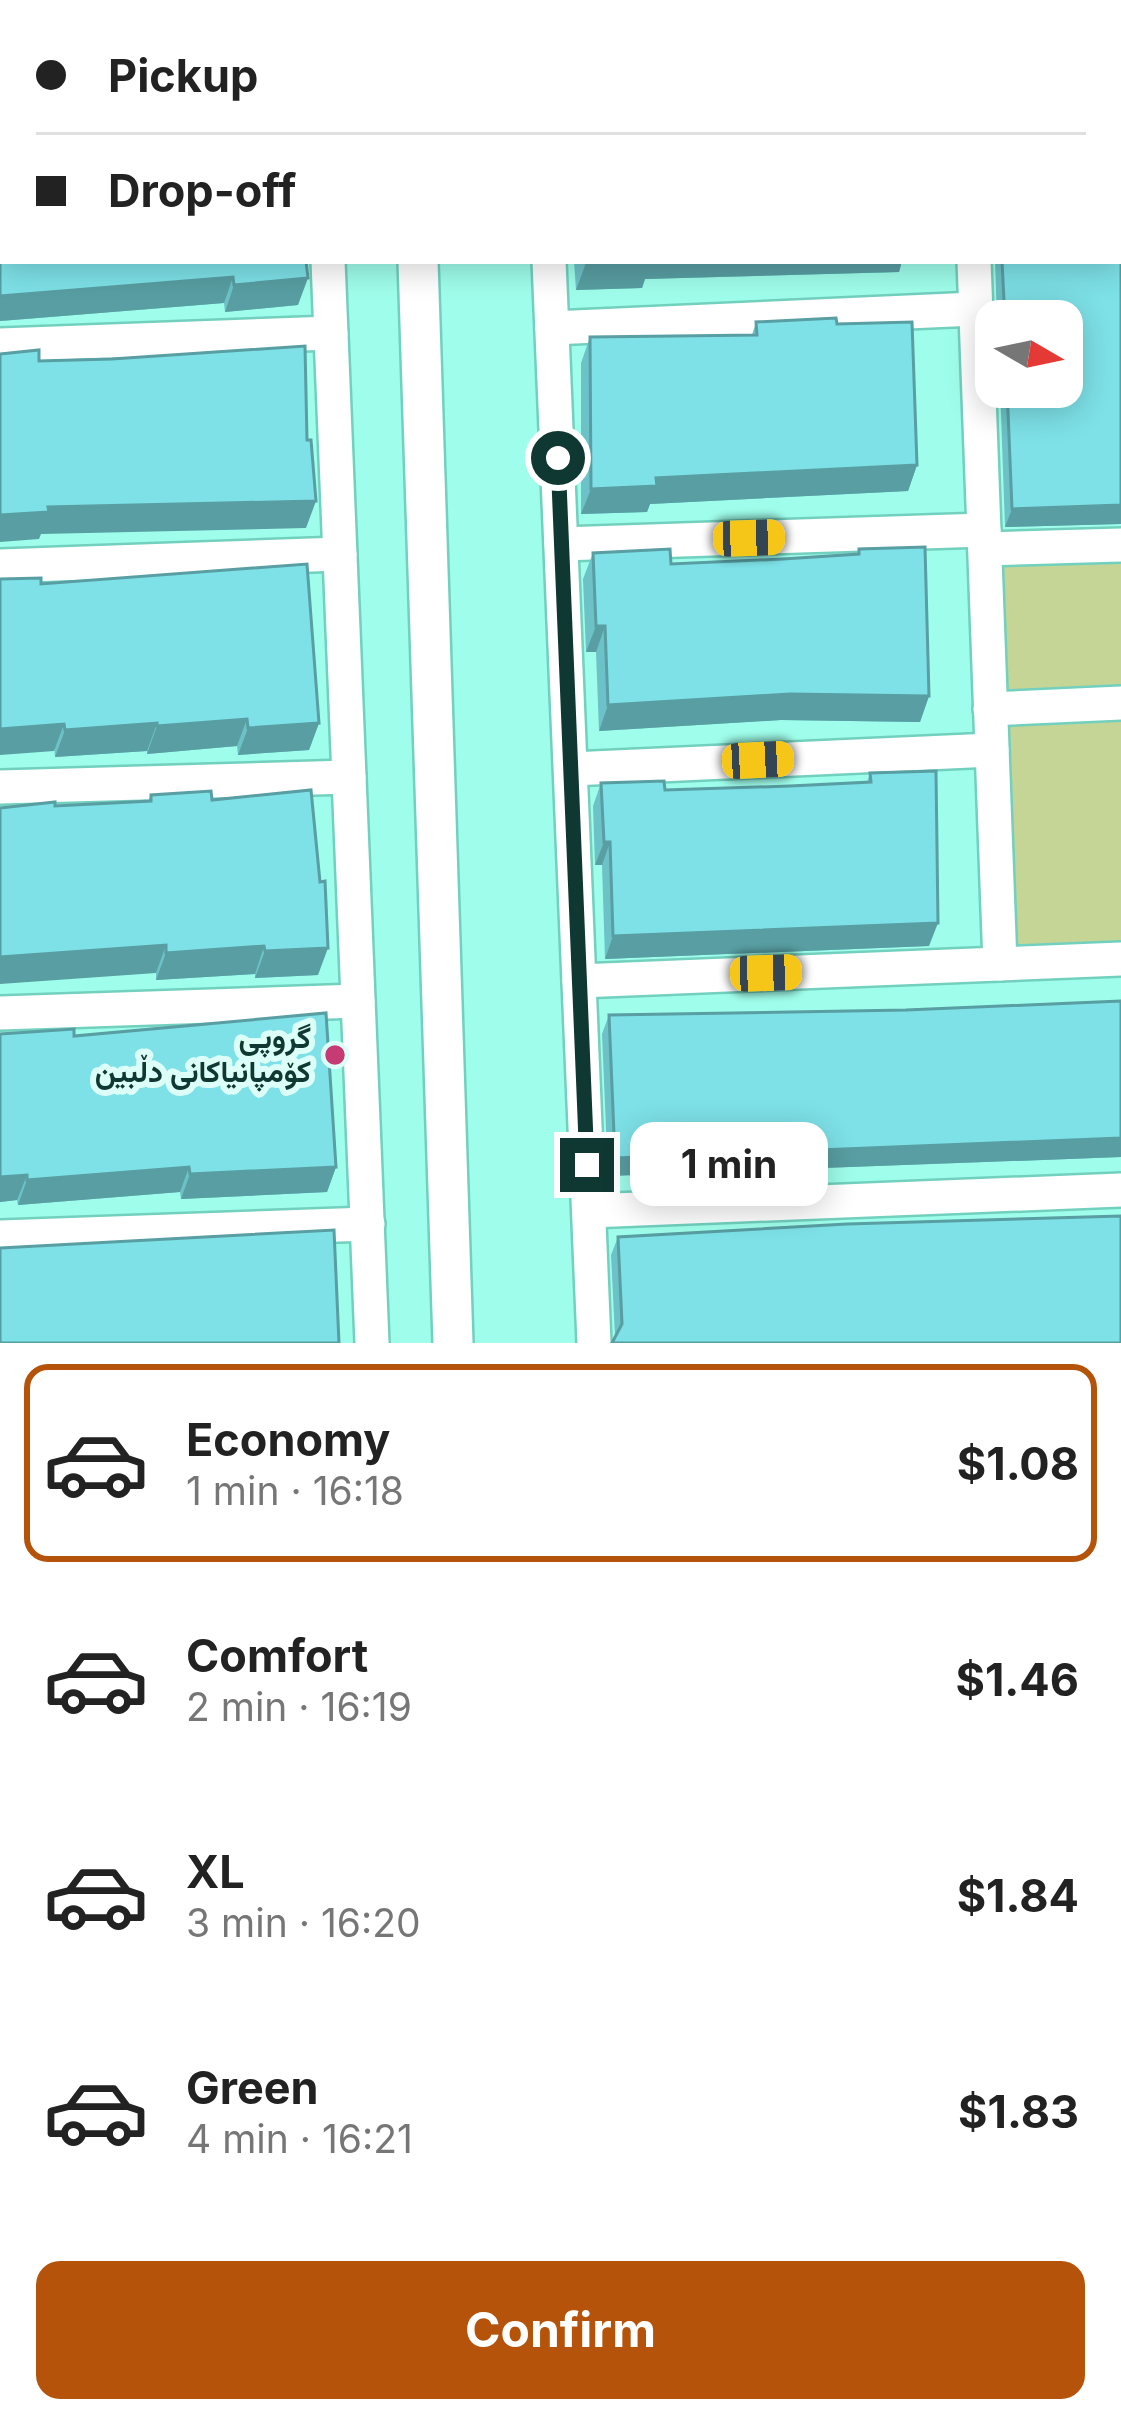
<!DOCTYPE html>
<html lang="en">
<head>
<meta charset="utf-8">
<style>
  body { margin:0; font-family:Inter,Vazirmatn,sans-serif; background:#f2f2f2; color:#222; height:100vh; display:flex; flex-direction:column; font-size:45px; white-space:nowrap }
  * { box-sizing:border-box; margin:0 }
  p { font-size:39px; color:#767676 }
  .icon { flex:none; width:66px; height:66px; fill:none; stroke:currentColor; stroke-width:2; stroke-linecap:round; stroke-linejoin:round }
  .map { position:relative; height:1343px; overflow:hidden }
  .sheet { display:flex; flex-direction:column; background:#fff; flex:1 }
  .sheet>* { flex:none }
  .top-card { position:absolute; left:0px; top:0px; width:1122px; height:264px; box-shadow:0 6px 30px #0003; display:grid; align-content:center; height:264px; padding:0 36px; background:#fff }
  .needle { width:78px; rotate:99deg }
  .buttons { position:absolute; left:975px; top:300px; display:grid; gap:24px }
  .buttons a { display:grid; place-items:center; width:108px; height:108px; border-radius:24px; background:#fff; box-shadow:0 6px 30px #0003; font-size:60px }
  .end { position:absolute; width:54px; height:54px; margin:-27px; border:15px solid #0e3831; background:#fff; box-shadow:0 0 0 6px #fff }
  .from { border-radius:50% }
  .bubble { position:absolute; height:84px; border-radius:24px; background:#fff; box-shadow:0 6px 30px #0003; font-size:39px; font-weight:700; line-height:84px; text-align:center }
  .car { position:absolute; width:36px; height:72px; margin:-36px -18px; border-radius:15px; box-shadow:0 0 9px 3px #0007; background:linear-gradient(#f5c518 24%,#345 0 40%,#f5c518 0 76%,#345 0 86%,#f5c518 0) }
  .top-card b { display:flex; align-items:center; gap:42px; height:114px; font-size:45px }
  .top-card b+b { border-top:3px solid #e0e0e0 }
  .top-card i { width:30px; height:30px; background:#222 }
  ul { padding:21px 0 0; list-style:none }
  li { display:flex; align-items:center; gap:36px; height:198px; margin:0 24px 18px; padding:0 12px; border:6px solid transparent; border-radius:24px }
  li div { flex:1 }
  li b { display:block; font-size:45px }
  li em { font-style:normal; font-weight:700 }
  li.current { border-color:#b45309 }
  li>.icon { width:108px; height:108px; stroke-width:1.5 }
  .cta { display:flex; gap:24px; margin-top:auto; padding:24px 36px }
  .cta a { flex:1; height:138px; border-radius:24px; background:#b45309; color:#fff; font-size:48px; font-weight:700; line-height:138px; text-align:center }
  .map>svg:first-child { display:block }
  .green { fill:#c4d596 }
  .lines { fill:none; stroke-linecap:round; stroke-linejoin:round }
  .minor-casing { stroke:#72d0be; stroke-width:38 }
  .tertiary-casing { stroke:#72d0be; stroke-width:44 }
  .minor { stroke:#fff; stroke-width:33 }
  .tertiary { stroke:#fff; stroke-width:39 }
  .wall { fill:#6cc2c7 }
  .shaded-wall { fill:#589ea2 }
  .building { fill:#7de1e7; stroke:#589ea2; stroke-width:3 }
  .route { stroke:#0e3831; stroke-width:15 }
  .poi-dot { fill:#c63b73; stroke:#dcfff7; stroke-width:4.5 }
  .labels { text-anchor:middle; stroke-width:12; stroke-linejoin:round; paint-order:stroke }
  .poi-label { font-size:30px; font-weight:bold; fill:#0e3831; stroke:#dcfff7; text-anchor:end }
</style>
</head>
<body>
<div class="map">
<svg width="1121" height="1343" viewBox="0 0 1121 1343">
  <rect width="100%" height="100%" fill="#9ffeeb"/>
  <!-- green -->
  <g class="green">
    <polygon points="1121,558 1121,688 1003,694 998,562"/>
    <polygon points="1121,716 1121,945 1013,950 1003,721"/>
  </g>
  <g class="lines">
    <defs>
      <g id="minor">
        <polyline points="317,0 317,3"/>
        <polyline points="538,0 539,3"/>
        <polyline points="964,0 964,3"/>
        <polyline points="0,122 3,122"/>
        <polyline points="328,261 372,1343"/>
        <polyline points="549,261 594,1343"/>
        <polyline points="974,261 1000,964"/>
        <polyline points="552,328 975,309"/>
        <polyline points="0,345 331,333"/>
        <polyline points="561,544 984,530"/>
        <polyline points="985,549 1121,545"/>
        <polyline points="0,566 340,554"/>
        <polyline points="990,709 1121,703"/>
        <polyline points="571,769 992,750"/>
        <polyline points="0,787 349,777"/>
        <polyline points="579,981 1121,959"/>
        <polyline points="0,1013 358,1001"/>
        <polyline points="589,1211 1121,1190"/>
        <polyline points="0,1237 368,1224"/>
      </g>
      <g id="tertiary">
        <polyline points="409,0 409,3"/>
        <polyline points="418,261 453,1343"/>
      </g>
    </defs>
    <!-- minor casing -->
    <use href="#minor" class="minor-casing"/>
    <!-- tertiary casing -->
    <use href="#tertiary" class="tertiary-casing"/>
    <!-- minor -->
    <use href="#minor" class="minor"/>
    <!-- tertiary -->
    <use href="#tertiary" class="tertiary"/>
  </g>
  <!-- wall -->
  <g class="wall">
    <polygon points="306,261 298,305 225,312 224,303 0,321"/>
    <polygon points="574,261 902,261 899,272 645,279 642,288 576,290"/>
    <polygon points="995,261 1119,261 1121,524 1005,527 1000,387 1062,387 1062,321 997,321"/>
    <polygon points="756,322 837,324 917,465 908,491 650,504 647,512 581,514 581,363 590,337 752,335"/>
    <polygon points="859,549 929,696 920,722 781,720 599,731 596,652 586,652 583,579 593,553 671,564 857,554"/>
    <polygon points="41,584 319,723 309,750 238,755 237,746 147,754 147,751 55,757"/>
    <polygon points="870,773 929,946 605,959 602,865 595,865 593,806 601,783 665,790 867,782"/>
    <polygon points="151,795 212,800 318,975 255,978 255,974 156,980 156,973 55,806 148,801"/>
    <polygon points="1121,1001 1121,1157 608,1176 602,1034 609,1015 906,1010"/>
    <polygon points="0,1034 74,1036 336,1167 327,1192 181,1199 180,1192 18,1205 17,1200 0,1202"/>
    <polygon points="847,1224 615,1336 611,1255 618,1237"/>
  </g>
  <!-- shaded-wall -->
  <g class="shaded-wall">
    <rect x="0" y="68" width="3" height="27"/>
    <polygon points="648,261 902,261 899,272 645,279 642,288 576,290 586,263"/>
    <polygon points="233,277 224,303 0,321 0,296"/>
    <polygon points="308,278 298,305 225,312 234,285"/>
    <polygon points="917,465 908,491 650,504 647,512 581,514 591,489 656,478"/>
    <polygon points="316,501 306,528 41,534 39,539 0,542 0,515 48,507"/>
    <polygon points="1121,505 1121,524 1005,527 1012,509"/>
    <polygon points="596,626 605,626 596,652 586,652"/>
    <polygon points="790,694 929,696 920,722 781,720 599,731 608,705"/>
    <polygon points="247,719 237,746 147,754 157,726"/>
    <polygon points="157,723 147,751 55,757 65,730"/>
    <polygon points="319,723 309,750 238,755 248,728"/>
    <polygon points="64,724 54,751 0,755 0,729"/>
    <polygon points="604,842 610,842 602,865 595,865"/>
    <polygon points="938,923 929,946 605,959 613,936"/>
    <polygon points="166,945 156,973 0,984 0,957"/>
    <polygon points="264,946 255,974 156,980 166,953"/>
    <polygon points="328,948 318,975 255,978 265,951"/>
    <polygon points="1121,1138 1121,1157 608,1176 615,1158"/>
    <polygon points="189,1167 180,1192 18,1205 27,1180"/>
    <polygon points="336,1167 327,1192 181,1199 190,1174"/>
    <polygon points="27,1175 17,1200 0,1202 0,1177"/>
  </g>
  <!-- building -->
  <g class="building">
    <polygon points="0,0 290,0 290,3 3,3 3,68 0,68"/>
    <polygon points="574,0 901,0 901,3 575,3"/>
    <polygon points="983,0 1121,0 1121,505 1012,509 1007,387 1062,387 1062,321 1005,321 1002,261 1119,261 1119,3 980,3"/>
    <polygon points="0,135 3,135 3,261 306,261 308,278 234,285 233,277 0,296"/>
    <polygon points="586,261 651,261 586,263"/>
    <polygon points="836,318 837,324 912,322 917,465 656,478 657,486 591,489 590,337 757,335 756,322"/>
    <polygon points="305,346 307,440 311,440 316,501 48,507 49,512 0,515 0,354 39,350 39,361 112,359"/>
    <polygon points="925,547 929,696 790,694 608,705 605,626 596,626 593,553 670,549 671,564 783,559 859,554 859,549"/>
    <polygon points="307,564 319,723 248,728 247,719 157,726 157,723 65,730 64,724 0,729 0,579 41,578 41,584"/>
    <polygon points="936,771 938,923 613,936 610,842 604,842 601,783 664,781 665,790 790,786 871,782 870,773"/>
    <polygon points="311,790 320,882 325,881 328,948 265,951 264,946 166,953 166,945 0,957 0,808 55,802 55,806 151,801 151,795 211,791 212,800"/>
    <polygon points="1121,1001 1121,1138 615,1158 609,1015 906,1010"/>
    <polygon points="326,1013 336,1167 190,1174 189,1167 27,1180 27,1175 0,1177 0,1034 74,1029 74,1036"/>
    <polygon points="1121,1216 1121,1343 612,1343 622,1324 618,1237 847,1224"/>
    <polygon points="334,1230 339,1343 0,1343 0,1248"/>
  </g>
  <g class="lines">
    <!-- route -->
    <polyline class="route" points="558,458 587,1165"/>
  </g>
  <!-- markers -->
  <circle class="poi-dot" cx="335" cy="1055" r="12"/>
  <g class="labels">
    <!-- poi labels -->
    <g class="poi-label">
      <text x="311" y="1048">گروپی<tspan x="311" dy="34">کۆمپانیاکانی دڵبین</tspan></text>
    </g>
  </g>
</svg>
<div class="buttons">
<a><svg class="needle" viewBox="-14 -14 28 28"><path d="M0-13l5 13h-10z" fill="#e53935"/><path d="M0 13l5-13h-10z" fill="#767676"/></svg></a>
</div>
<i class="end from" style="left:558px;top:458px"></i>
<i class="end" style="left:587px;top:1165px"></i>
<div class="bubble" style="left:630px;top:1122px;width:198px">1 min</div>
<i class="car" style="left:749px;top:538px;rotate:88deg"></i>
<i class="car" style="left:758px;top:760px;rotate:87deg"></i>
<i class="car" style="left:766px;top:973px;rotate:88deg"></i>
<div class="top-card">
<b><i class="from"></i>Pickup</b>
<b><i></i>Drop-off</b>
</div>
</div>
<section class="sheet">
<ul>
<li class="current"><svg class="icon" aria-label="car" viewBox="0 0 24 24"><path d="M5 17H2v-5l4-1 3-4h7l3 4 3 1v5h-3M9 17h6M6 11h13"/><circle cx="7" cy="17" r="2"/><circle cx="17" cy="17" r="2"/></svg><div><b>Economy</b><p>1 min · 16:18</p></div><em>$1.08</em></li>
<li><svg class="icon" aria-label="car" viewBox="0 0 24 24"><path d="M5 17H2v-5l4-1 3-4h7l3 4 3 1v5h-3M9 17h6M6 11h13"/><circle cx="7" cy="17" r="2"/><circle cx="17" cy="17" r="2"/></svg><div><b>Comfort</b><p>2 min · 16:19</p></div><em>$1.46</em></li>
<li><svg class="icon" aria-label="car" viewBox="0 0 24 24"><path d="M5 17H2v-5l4-1 3-4h7l3 4 3 1v5h-3M9 17h6M6 11h13"/><circle cx="7" cy="17" r="2"/><circle cx="17" cy="17" r="2"/></svg><div><b>XL</b><p>3 min · 16:20</p></div><em>$1.84</em></li>
<li><svg class="icon" aria-label="car" viewBox="0 0 24 24"><path d="M5 17H2v-5l4-1 3-4h7l3 4 3 1v5h-3M9 17h6M6 11h13"/><circle cx="7" cy="17" r="2"/><circle cx="17" cy="17" r="2"/></svg><div><b>Green</b><p>4 min · 16:21</p></div><em>$1.83</em></li>
</ul>
<div class="cta"><a>Confirm</a></div>
</section>
</body>
</html>
